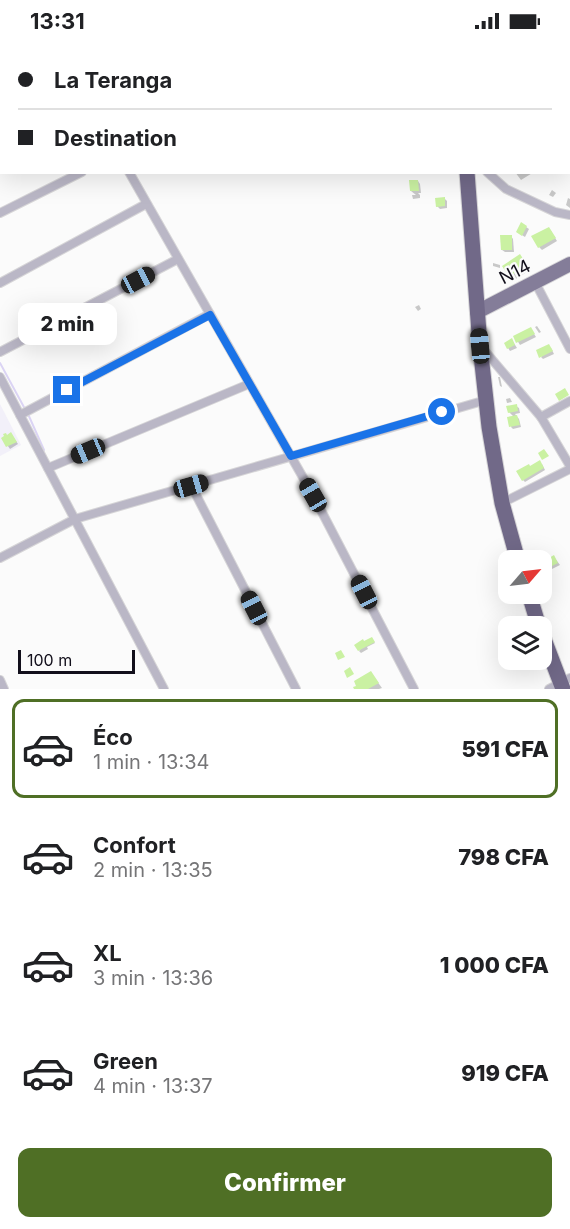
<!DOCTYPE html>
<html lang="fr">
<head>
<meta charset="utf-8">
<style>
  body { margin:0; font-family:Inter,sans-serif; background:#f6f6f6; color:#202124; height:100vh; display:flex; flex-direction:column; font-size:22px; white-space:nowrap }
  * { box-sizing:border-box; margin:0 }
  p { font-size:20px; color:#757577 }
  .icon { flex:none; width:33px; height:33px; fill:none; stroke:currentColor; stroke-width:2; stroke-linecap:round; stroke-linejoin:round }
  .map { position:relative; height:647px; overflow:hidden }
  .side { display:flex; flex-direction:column; background:#fff; flex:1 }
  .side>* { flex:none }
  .top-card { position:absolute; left:0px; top:0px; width:570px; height:132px; box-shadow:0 6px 24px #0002; display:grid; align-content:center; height:132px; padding:0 18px; background:#fff }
  .needle { width:39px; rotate:62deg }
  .controls { position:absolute; left:498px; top:508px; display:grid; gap:12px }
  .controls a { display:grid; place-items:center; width:54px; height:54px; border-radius:12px; background:#fff; box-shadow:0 6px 24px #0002; font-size:30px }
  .scale { position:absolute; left:18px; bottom:15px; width:117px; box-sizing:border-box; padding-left:6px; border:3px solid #120f1b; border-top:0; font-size:16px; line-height:21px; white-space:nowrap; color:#120f1b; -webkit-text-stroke:4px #fbfbfb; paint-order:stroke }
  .end { position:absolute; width:27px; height:27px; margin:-14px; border:8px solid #1a73e8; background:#fff; box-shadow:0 0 0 3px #fff }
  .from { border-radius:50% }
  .bubble { position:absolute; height:42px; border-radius:12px; background:#fff; box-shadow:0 6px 24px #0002; font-size:20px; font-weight:800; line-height:42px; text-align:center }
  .car { position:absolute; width:18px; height:36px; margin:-18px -9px; border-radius:8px; box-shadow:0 0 4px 2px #0007; background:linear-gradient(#222 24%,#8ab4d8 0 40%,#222 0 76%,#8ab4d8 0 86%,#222 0) }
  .top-card b { display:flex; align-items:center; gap:21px; height:57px; font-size:22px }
  .top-card b+b { border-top:2px solid #e0e0e0 }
  .top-card i { width:15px; height:15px; background:#202124 }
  ul { padding:10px 0 0; list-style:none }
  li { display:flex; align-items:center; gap:18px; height:99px; margin:0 12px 9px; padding:0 6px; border:3px solid transparent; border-radius:12px }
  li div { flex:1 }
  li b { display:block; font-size:22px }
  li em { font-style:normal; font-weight:800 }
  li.on { border-color:#4f6f25 }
  li>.icon { width:54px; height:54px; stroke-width:1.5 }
  .action { display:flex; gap:12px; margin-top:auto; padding:12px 18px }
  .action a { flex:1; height:69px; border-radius:12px; background:#4f6f25; color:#fff; font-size:24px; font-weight:800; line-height:69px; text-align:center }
  .status { display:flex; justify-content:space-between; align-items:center; height:42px; padding:0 30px; background:#fff; direction:ltr }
  .status svg { height:16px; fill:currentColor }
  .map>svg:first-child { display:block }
  .built { fill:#f2f0f9 }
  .shadow { fill:#0003 }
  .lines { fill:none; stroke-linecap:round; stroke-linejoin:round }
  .stream { stroke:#dbd4f4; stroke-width:2 }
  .building { fill:#caf1a2 }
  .street-casing { stroke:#d6d5d7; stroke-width:10 }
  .primary-casing { stroke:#d6d5d7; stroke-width:16 }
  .highway-casing { stroke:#d6d5d7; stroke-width:17 }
  .street { stroke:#bab7c6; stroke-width:8 }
  .primary { stroke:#847d99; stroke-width:14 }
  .highway { stroke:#716988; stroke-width:15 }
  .route { stroke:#1a73e8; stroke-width:8 }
  .labels { text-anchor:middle; stroke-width:4.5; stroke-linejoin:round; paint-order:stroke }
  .street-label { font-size:18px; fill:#120f1b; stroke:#fbfbfb }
</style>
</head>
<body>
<div class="status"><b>13:31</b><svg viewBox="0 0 49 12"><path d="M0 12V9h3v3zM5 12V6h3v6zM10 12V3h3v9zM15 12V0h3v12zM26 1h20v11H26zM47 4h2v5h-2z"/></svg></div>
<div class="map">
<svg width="570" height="647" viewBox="0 0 570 647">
  <rect width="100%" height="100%" fill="#fbfbfb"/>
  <!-- built -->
  <polygon class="built" points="0,362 21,403 0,414"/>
  <!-- shadow -->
  <g class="shadow">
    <rect x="398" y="0" width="19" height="2"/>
    <polygon points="570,83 570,99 568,97 568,84"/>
    <polygon points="515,130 534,130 521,138"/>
    <polygon points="418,139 420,142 421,151 418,151 420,153 420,156 413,157 412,153 416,153 411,149"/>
    <polygon points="552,148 556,151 553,155 549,153"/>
    <polygon points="444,156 447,159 447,166 440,167 437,164"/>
    <polygon points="568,156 570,157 570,166 566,163"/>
    <polygon points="526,185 529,187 525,195 517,190"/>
    <polygon points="551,189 557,199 542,208 539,205"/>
    <polygon points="511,194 513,197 514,210 505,210 502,208"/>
    <polygon points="524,218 530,228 514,238 510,234"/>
    <polygon points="493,221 500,223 500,226 493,224"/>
    <polygon points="419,263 421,267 418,269 415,265"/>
    <polygon points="537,284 541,290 539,291 535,285"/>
    <polygon points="531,287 536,295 520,303 515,295"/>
    <polygon points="512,298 517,306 510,309 508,306"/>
    <polygon points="551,306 554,312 543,317 541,315"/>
    <polygon points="498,335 500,335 502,345 500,344"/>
    <polygon points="510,356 512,360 507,361 506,357"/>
    <polygon points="516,364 519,366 520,371 515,372 519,377 521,385 513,387 511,385 514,375 509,370"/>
    <polygon points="8,394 13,395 18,402 10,407 3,397"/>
    <polygon points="542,422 545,428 525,440 523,438 530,425"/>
    <polygon points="554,515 560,523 544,531 542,528 542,521"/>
    <polygon points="372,597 375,601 367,605 368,607 361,611 359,609 365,601"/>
    <polygon points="374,635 382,646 379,647 356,647 355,646"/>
  </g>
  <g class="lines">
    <!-- stream -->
    <g class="stream">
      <polyline points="0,0 2,16"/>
      <polyline points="0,88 2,80"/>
      <polyline points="0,321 25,367"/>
      <polyline points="28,372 44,408"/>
    </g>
  </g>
  <!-- building -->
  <g class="building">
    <polygon points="409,138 418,138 419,149 410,149"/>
    <polygon points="445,155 445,164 436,165 435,156"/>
    <polygon points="521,180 527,184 522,194 516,190"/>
    <polygon points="549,185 556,196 538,206 531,194"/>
    <polygon points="500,193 512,193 512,208 501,208"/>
    <polygon points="520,212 527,223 509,235 502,224"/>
    <polygon points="531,285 535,292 516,301 513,294"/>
    <polygon points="512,296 515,303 507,307 504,301"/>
    <polygon points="549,302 553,309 539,316 536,308"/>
    <polygon points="565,346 569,353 559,359 555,352"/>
    <polygon points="517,362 518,369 508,371 506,364"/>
    <polygon points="517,373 520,383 509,385 507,375"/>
    <polygon points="11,390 17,400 6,405 1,396 4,394 3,392 6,391 7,393"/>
    <polygon points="544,407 549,414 542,418 538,411"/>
    <polygon points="540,418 544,426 522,439 516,429 529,422 530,424"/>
    <polygon points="554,513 558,521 542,529 542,520"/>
    <polygon points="372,595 375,600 358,609 354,603 363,597 364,599"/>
    <polygon points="341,608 345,615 338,618 335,611"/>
    <polygon points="350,625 354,632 347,636 344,629"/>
    <polygon points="371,629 379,641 368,647 354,647 353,645 356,644 354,639"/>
  </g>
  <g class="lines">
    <defs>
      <g id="street">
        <polyline points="556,0 557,2"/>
        <polyline points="568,20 570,23"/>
        <polyline points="129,130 313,453 414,647"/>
        <polyline points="487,130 506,147 555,170 570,173"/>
        <polyline points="0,171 82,130"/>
        <polyline points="535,240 570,307"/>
        <polyline points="0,241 146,162"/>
        <polyline points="483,307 541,375 570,424"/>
        <polyline points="0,310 178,217"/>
        <polyline points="0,335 164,647"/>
        <polyline points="20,373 210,272"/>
        <polyline points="541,375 570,359"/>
        <polyline points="48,426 249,342"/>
        <polyline points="191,443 296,647"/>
        <polyline points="502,461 570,427"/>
        <polyline points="0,516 75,477 486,358"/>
        <polyline points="0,638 4,647"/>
        <polyline points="549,647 570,636"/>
      </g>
      <polyline id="primary" points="477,270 570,222"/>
      <g id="highway">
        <polyline points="457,0 458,2"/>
        <polyline points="467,130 480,304 489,385 502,461 518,519"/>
        <polyline points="529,552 539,585"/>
        <polyline points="542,592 563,647"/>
      </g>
    </defs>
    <!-- street casing -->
    <use href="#street" class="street-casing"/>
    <!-- primary casing -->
    <use href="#primary" class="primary-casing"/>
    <!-- highway casing -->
    <use href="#highway" class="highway-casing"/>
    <!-- street -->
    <use href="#street" class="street"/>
    <!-- primary -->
    <use href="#primary" class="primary"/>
    <!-- highway -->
    <use href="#highway" class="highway"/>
  </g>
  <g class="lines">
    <!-- route -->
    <polyline class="route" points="67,348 210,273 291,414 442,370"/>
  </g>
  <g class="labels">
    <!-- street labels -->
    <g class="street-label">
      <text transform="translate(515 230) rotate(-27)" y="6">N14</text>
    </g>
  </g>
</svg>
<div class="controls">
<a><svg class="needle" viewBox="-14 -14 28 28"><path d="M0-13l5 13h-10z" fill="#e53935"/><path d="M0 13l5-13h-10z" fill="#757577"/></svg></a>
<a><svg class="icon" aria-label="layers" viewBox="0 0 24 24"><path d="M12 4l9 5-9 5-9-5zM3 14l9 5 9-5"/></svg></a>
</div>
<div class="scale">100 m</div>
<i class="end from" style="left:442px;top:370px"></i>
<i class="end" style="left:67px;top:348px"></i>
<div class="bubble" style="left:18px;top:261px;width:99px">2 min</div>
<i class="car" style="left:138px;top:238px;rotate:62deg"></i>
<i class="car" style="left:480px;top:304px;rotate:355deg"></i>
<i class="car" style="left:88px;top:409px;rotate:247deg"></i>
<i class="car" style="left:191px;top:444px;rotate:74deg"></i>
<i class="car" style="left:313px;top:453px;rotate:330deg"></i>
<i class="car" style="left:364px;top:550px;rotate:333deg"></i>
<i class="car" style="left:254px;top:566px;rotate:333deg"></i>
<div class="top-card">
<b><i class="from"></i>La Teranga</b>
<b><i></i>Destination</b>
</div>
</div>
<section class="side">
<ul>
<li class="on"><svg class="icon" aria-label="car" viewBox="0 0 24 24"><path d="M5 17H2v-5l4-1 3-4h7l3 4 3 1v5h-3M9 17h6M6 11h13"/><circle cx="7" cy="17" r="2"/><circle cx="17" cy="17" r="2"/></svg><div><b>Éco</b><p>1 min · 13:34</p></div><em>591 CFA</em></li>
<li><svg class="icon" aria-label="car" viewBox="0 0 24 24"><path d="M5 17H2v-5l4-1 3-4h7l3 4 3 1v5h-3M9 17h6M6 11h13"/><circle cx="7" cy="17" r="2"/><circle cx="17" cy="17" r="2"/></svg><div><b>Confort</b><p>2 min · 13:35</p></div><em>798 CFA</em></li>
<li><svg class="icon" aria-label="car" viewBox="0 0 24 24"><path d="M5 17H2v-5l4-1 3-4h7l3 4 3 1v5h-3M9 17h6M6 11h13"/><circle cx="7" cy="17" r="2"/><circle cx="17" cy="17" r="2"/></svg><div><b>XL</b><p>3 min · 13:36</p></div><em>1 000 CFA</em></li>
<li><svg class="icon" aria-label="car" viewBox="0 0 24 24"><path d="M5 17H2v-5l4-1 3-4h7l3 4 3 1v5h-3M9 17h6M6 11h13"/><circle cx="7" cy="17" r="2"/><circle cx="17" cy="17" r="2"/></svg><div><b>Green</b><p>4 min · 13:37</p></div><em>919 CFA</em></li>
</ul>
<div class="action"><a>Confirmer</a></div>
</section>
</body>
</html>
